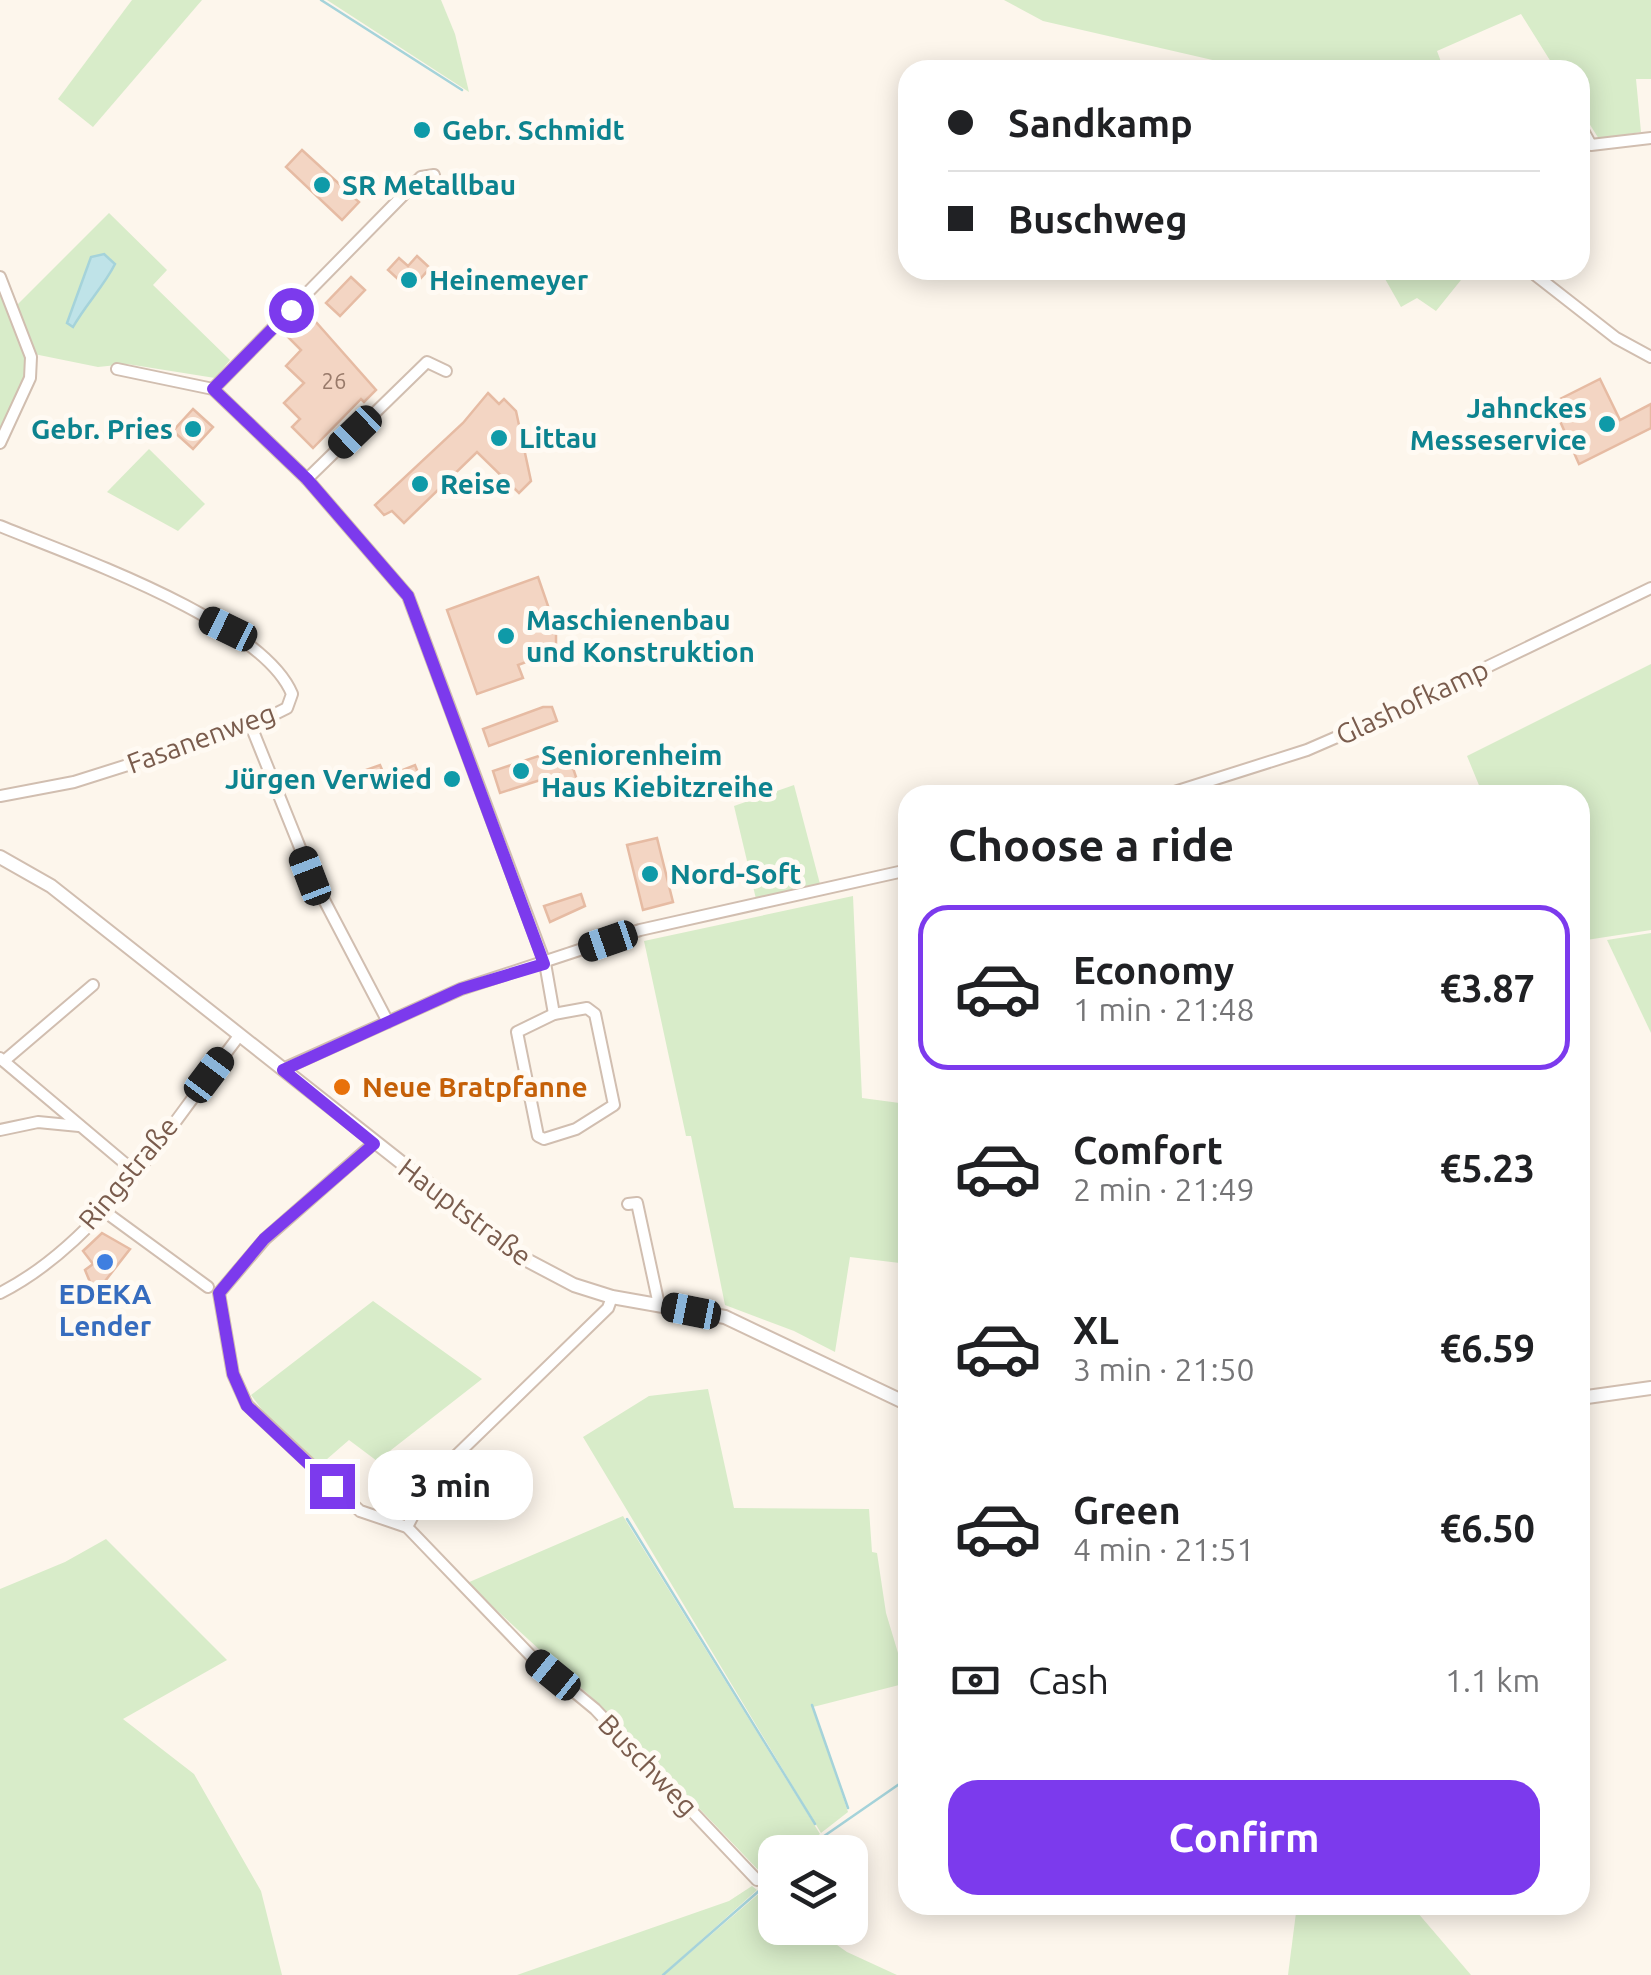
<!DOCTYPE html>
<html lang="en">
<head>
<meta charset="utf-8">
<style>
  body { margin:0; font-family:Ubuntu,sans-serif; background:#f6f6f6; color:#202124; height:100vh; display:flex; flex-direction:column; font-size:38px; white-space:nowrap }
  * { box-sizing:border-box; margin:0 }
  p { font-size:32px; color:#757577 }
  .icon { flex:none; width:55px; height:55px; fill:none; stroke:currentColor; stroke-width:2; stroke-linecap:round; stroke-linejoin:round }
  .map { position:relative; flex:1; overflow:hidden }
  .panel { position:absolute; left:898px; top:785px; width:692px; height:1130px; display:flex; flex-direction:column; background:#fff; border-radius:30px; box-shadow:0 5px 25px #0003 }
  .panel>* { flex:none }
  .top-card { position:absolute; left:898px; top:60px; width:692px; height:220px; border-radius:30px; box-shadow:0 5px 25px #0003; display:grid; align-content:center; height:220px; padding:0 50px; background:#fff }
  .fabs { position:absolute; left:758px; top:1835px; display:grid; gap:20px }
  .fabs a { display:grid; place-items:center; width:110px; height:110px; border-radius:20px; background:#fff; box-shadow:0 5px 25px #0003; font-size:50px }
  .end { position:absolute; width:45px; height:45px; margin:-22px; border:12px solid #7c3aed; background:#fff; box-shadow:0 0 0 5px #fff }
  .from { border-radius:50% }
  .bubble { position:absolute; height:70px; border-radius:30px; background:#fff; box-shadow:0 5px 25px #0003; font-size:32px; font-weight:700; line-height:70px; text-align:center }
  .car { position:absolute; width:30px; height:60px; margin:-30px -15px; border-radius:12px; box-shadow:0 0 8px 2px #0007; background:linear-gradient(#222 24%,#8ab4d8 0 40%,#222 0 76%,#8ab4d8 0 86%,#222 0) }
  .top-card b { display:flex; align-items:center; gap:35px; height:95px; font-size:38px }
  .top-card b+b { border-top:2px solid #e0e0e0 }
  .top-card i { width:25px; height:25px; background:#202124 }
  ul { padding:0; list-style:none }
  li { display:flex; align-items:center; gap:30px; height:165px; margin:0 20px 15px; padding:0 30px; border:5px solid transparent; border-radius:30px }
  li div { flex:1 }
  li b { display:block; font-size:38px }
  li em { font-style:normal; font-weight:700 }
  li.on { border-color:#7c3aed }
  li>.icon { width:90px; height:90px; stroke-width:1.5 }
  h2 { padding:0 50px; font-size:45px; line-height:120px }
  .pay { display:flex; align-items:center; gap:25px; height:110px; padding:0 50px; font-size:38px }
  .pay p { margin-inline-start:auto }
  .primary-button { display:flex; gap:20px; margin-top:auto; padding:20px 50px }
  .primary-button a { flex:1; height:115px; border-radius:30px; background:#7c3aed; color:#fff; font-size:40px; font-weight:700; line-height:115px; text-align:center }
  .map>svg:first-child { display:block }
  .green { fill:#d8ecc9 }
  .water { fill:#bfe3e8; stroke:#a5d3da; stroke-width:2.5 }
  .lines { fill:none; stroke-linecap:round; stroke-linejoin:round }
  .stream { stroke:#a5d3da; stroke-width:2.5 }
  .building { fill:#f3d5c3; stroke:#e6bba3; stroke-width:2.5 }
  .minor-casing { stroke:#d1beb0; stroke-width:14 }
  .tertiary-casing { stroke:#d1beb0; stroke-width:16 }
  .minor { stroke:#fff; stroke-width:10 }
  .tertiary { stroke:#fff; stroke-width:12 }
  .route { stroke:#7c3aed; stroke-width:12 }
  .culture-dot { fill:#0f9aa8; stroke:#fffaf3; stroke-width:4 }
  .food-dot { fill:#e8710a; stroke:#fffaf3; stroke-width:4 }
  .shop-dot { fill:#3f7fe0; stroke:#fffaf3; stroke-width:4 }
  .labels { text-anchor:middle; stroke-width:10; stroke-linejoin:round; paint-order:stroke }
  .number-label { font-size:22px; fill:#987a6a }
  .culture-label { font-size:28px; font-weight:bold; fill:#0d838f; stroke:#fffaf3; text-anchor:start }
  .street-label { font-size:28px; fill:#7a5c4d; stroke:#fffaf3 }
  .food-label { font-size:28px; font-weight:bold; fill:#c56008; stroke:#fffaf3; text-anchor:start }
  .shop-label { font-size:28px; font-weight:bold; fill:#366cbe; stroke:#fffaf3 }
</style>
</head>
<body>
<div class="map">
<svg width="1651" height="1975" viewBox="0 0 1651 1975">
  <rect width="100%" height="100%" fill="#fdf6ec"/>
  <!-- green -->
  <g class="green">
    <polygon points="132,0 202,0 93,127 58,99"/>
    <polygon points="327,0 441,0 455,34 469,92"/>
    <polygon points="1004,0 1651,0 1651,79 1636,79 1641,132 1599,139 1580,109 1580,70 1556,70 1521,14 1437,51 1444,70 1256,70 1043,21"/>
    <polygon points="109,213 167,270 153,285 230,360 215,378 127,364 98,367 34,354 16,306"/>
    <polygon points="1380,270 1469,270 1436,311 1417,298 1401,307"/>
    <polygon points="0,285 28,357 27,377 0,436"/>
    <polygon points="149,449 205,504 178,531 107,492"/>
    <polygon points="1651,664 1651,930 1580,941 1580,795 1483,795 1467,756"/>
    <polygon points="794,785 820,884 756,899 734,806"/>
    <polygon points="853,896 862,1098 907,1104 908,1264 850,1257 835,1352 794,1331 725,1305 691,1136 686,1136 644,941"/>
    <polygon points="1651,933 1651,1033 1607,940"/>
    <polygon points="373,1301 482,1379 377,1461 349,1440 319,1466 278,1431 251,1395"/>
    <polygon points="708,1389 734,1508 869,1509 872,1552 877,1553 886,1613 907,1683 813,1707 848,1812 821,1833 583,1437 649,1396"/>
    <polygon points="623,1516 820,1834 797,1852 775,1852 775,1869 765,1877 601,1706 467,1583"/>
    <polygon points="106,1539 227,1660 123,1719 194,1774 261,1891 282,1975 0,1975 0,1589 65,1562"/>
    <polygon points="752,1886 757,1890 662,1975 517,1975 729,1901"/>
    <polygon points="762,1891 775,1901 775,1928 813,1928 847,1952 897,1975 664,1975"/>
    <polygon points="1297,1905 1411,1905 1471,1975 1288,1975"/>
  </g>
  <!-- water -->
  <path class="water" d="M104,254L115,264C104,286 86,304 73,327L67,323L91,257Z"/>
  <g class="lines">
    <!-- stream -->
    <g class="stream">
      <polyline points="321,0 462,90"/>
      <polyline points="627,1519 815,1824"/>
      <polyline points="812,1705 848,1808"/>
      <polyline points="801,1852 908,1778"/>
      <polyline points="764,1881 775,1873"/>
      <polyline points="663,1975 760,1890"/>
    </g>
  </g>
  <!-- building -->
  <g class="building">
    <polygon points="302,150 359,202 342,220 286,167"/>
    <polygon points="417,256 430,268 410,290 388,270 399,258 408,266"/>
    <polygon points="351,277 365,290 340,316 326,303"/>
    <polygon points="308,313 376,390 364,402 361,399 313,448 292,427 300,419 284,403 304,383 286,366 301,350 286,335"/>
    <polygon points="1600,379 1620,420 1651,404 1651,428 1579,464 1552,403"/>
    <polygon points="488,393 499,404 504,399 516,411 531,481 519,493 477,452 404,523 392,511 384,515 375,505 463,423"/>
    <polygon points="193,409 213,427 193,449 173,431"/>
    <polygon points="538,577 556,629 556,651 518,665 523,678 477,694 447,610"/>
    <polygon points="543,707 552,707 557,721 489,746 483,729"/>
    <polygon points="560,749 564,761 570,759 577,780 563,785 559,774 500,793 493,771"/>
    <polygon points="380,765 385,777 415,765 419,775 375,792 366,770"/>
    <polygon points="657,838 673,902 643,910 627,845"/>
    <polygon points="581,894 585,906 550,922 544,906"/>
    <polygon points="102,1233 130,1249 95,1294 85,1270 93,1264 83,1251"/>
  </g>
  <g class="lines">
    <defs>
      <g id="minor">
        <polyline points="1547,67 1549,70"/>
        <polyline points="1580,125 1591,145 1651,138"/>
        <polyline points="1529,270 1616,338 1651,357"/>
        <polyline points="0,277 31,357 30,378 0,443"/>
        <polyline points="117,369 213,389 307,479 408,596 545,963 554,1014"/>
        <polyline points="213,389 421,177 434,175"/>
        <polyline points="307,479 427,362 446,371"/>
        <path d="M0,526C73,556 262,621 292,694L287,708L251,726L74,782L0,796"/>
        <polyline points="251,726 311,875 388,1022"/>
        <polyline points="1165,795 1307,750 1383,717 1651,588"/>
        <polygon points="587,1008 595,1014 614,1105 576,1129 544,1139 538,1136 517,1032 554,1014"/>
        <polyline points="0,1058 134,1171"/>
        <polyline points="4,1061 93,985"/>
        <polyline points="283,1069 461,989 640,930 908,870"/>
        <polyline points="0,1130 38,1122 79,1126"/>
        <polyline points="374,1143 265,1239 219,1293 233,1374 247,1405 360,1511 407,1527 532,1657 595,1709 757,1880"/>
        <polyline points="628,1204 637,1203 659,1305"/>
        <polyline points="104,1211 208,1287"/>
        <path d="M0,1293C100,1243 172,1122 239,1036"/>
        <polyline points="407,1527 432,1479 608,1308 612,1297"/>
      </g>
      <g id="tertiary">
        <polyline points="0,857 51,886 521,1257 574,1285 612,1297 725,1317 908,1404"/>
        <polyline points="1580,1398 1651,1388"/>
      </g>
    </defs>
    <!-- minor casing -->
    <use href="#minor" class="minor-casing"/>
    <!-- tertiary casing -->
    <use href="#tertiary" class="tertiary-casing"/>
    <!-- minor -->
    <use href="#minor" class="minor"/>
    <!-- tertiary -->
    <use href="#tertiary" class="tertiary"/>
  </g>
  <g class="lines">
    <!-- route -->
    <polyline class="route" points="291,310 213,389 307,479 408,596 544,964 461,989 283,1070 374,1144 264,1239 219,1293 233,1374 247,1406 332,1486"/>
  </g>
  <!-- markers -->
  <g class="culture-dot">
    <circle cx="422" cy="130" r="10"/>
    <circle cx="322" cy="185" r="10"/>
    <circle cx="409" cy="280" r="10"/>
    <circle cx="1607" cy="424" r="10"/>
    <circle cx="193" cy="429" r="10"/>
    <circle cx="499" cy="438" r="10"/>
    <circle cx="420" cy="484" r="10"/>
    <circle cx="506" cy="636" r="10"/>
    <circle cx="521" cy="771" r="10"/>
    <circle cx="452" cy="779" r="10"/>
    <circle cx="650" cy="874" r="10"/>
  </g>
  <circle class="food-dot" cx="342" cy="1087" r="10"/>
  <circle class="shop-dot" cx="105" cy="1262" r="10"/>
  <g class="labels">
    <!-- number labels -->
    <g class="number-label">
      <text x="334" y="389">26</text>
    </g>
    <!-- culture labels -->
    <g class="culture-label">
      <text x="442" y="140">Gebr. Schmidt</text>
      <text x="342" y="195">SR Metallbau</text>
      <text x="429" y="290">Heinemeyer</text>
      <text x="1587" y="418" text-anchor="end">Jahnckes<tspan x="1587" dy="32">Messeservice</tspan></text>
      <text x="173" y="439" text-anchor="end">Gebr. Pries</text>
      <text x="519" y="448">Littau</text>
      <text x="440" y="494">Reise</text>
      <text x="526" y="630">Maschienenbau<tspan x="526" dy="32">und Konstruktion</tspan></text>
      <text x="541" y="765">Seniorenheim<tspan x="541" dy="32">Haus Kiebitzreihe</tspan></text>
      <text x="432" y="789" text-anchor="end">Jürgen Verwied</text>
      <text x="670" y="884">Nord-Soft</text>
    </g>
    <!-- street labels -->
    <g class="street-label">
      <text transform="translate(1412 702) rotate(-25)" y="10">Glashofkamp</text>
      <text transform="translate(201 738) rotate(-20)" y="10">Fasanenweg</text>
      <text transform="translate(128 1173) rotate(-50)" y="10">Ringstraße</text>
      <text transform="translate(465 1212) rotate(37)" y="10">Hauptstraße</text>
      <text transform="translate(648 1765) rotate(46)" y="10">Buschweg</text>
    </g>
    <!-- food labels -->
    <g class="food-label">
      <text x="362" y="1097">Neue Bratpfanne</text>
    </g>
    <!-- shop labels -->
    <g class="shop-label">
      <text x="105" y="1304">EDEKA<tspan x="105" dy="32">Lender</tspan></text>
    </g>
  </g>
</svg>
<div class="fabs">
<a><svg class="icon" aria-label="layers" viewBox="0 0 24 24"><path d="M12 4l9 5-9 5-9-5zM3 14l9 5 9-5"/></svg></a>
</div>
<i class="end from" style="left:291px;top:310px"></i>
<i class="end" style="left:332px;top:1486px"></i>
<div class="bubble" style="left:368px;top:1450px;width:165px">3 min</div>
<i class="car" style="left:355px;top:432px;rotate:226deg"></i>
<i class="car" style="left:228px;top:629px;rotate:296deg"></i>
<i class="car" style="left:310px;top:876px;rotate:339deg"></i>
<i class="car" style="left:608px;top:941px;rotate:251deg"></i>
<i class="car" style="left:209px;top:1075px;rotate:37deg"></i>
<i class="car" style="left:691px;top:1311px;rotate:281deg"></i>
<i class="car" style="left:553px;top:1675px;rotate:309deg"></i>
<div class="top-card">
<b><i class="from"></i>Sandkamp</b>
<b><i></i>Buschweg</b>
</div>
<section class="panel">
<h2>Choose a ride</h2>
<ul>
<li class="on"><svg class="icon" aria-label="car" viewBox="0 0 24 24"><path d="M5 17H2v-5l4-1 3-4h7l3 4 3 1v5h-3M9 17h6M6 11h13"/><circle cx="7" cy="17" r="2"/><circle cx="17" cy="17" r="2"/></svg><div><b>Economy</b><p>1 min · 21:48</p></div><em>€3.87</em></li>
<li><svg class="icon" aria-label="car" viewBox="0 0 24 24"><path d="M5 17H2v-5l4-1 3-4h7l3 4 3 1v5h-3M9 17h6M6 11h13"/><circle cx="7" cy="17" r="2"/><circle cx="17" cy="17" r="2"/></svg><div><b>Comfort</b><p>2 min · 21:49</p></div><em>€5.23</em></li>
<li><svg class="icon" aria-label="car" viewBox="0 0 24 24"><path d="M5 17H2v-5l4-1 3-4h7l3 4 3 1v5h-3M9 17h6M6 11h13"/><circle cx="7" cy="17" r="2"/><circle cx="17" cy="17" r="2"/></svg><div><b>XL</b><p>3 min · 21:50</p></div><em>€6.59</em></li>
<li><svg class="icon" aria-label="car" viewBox="0 0 24 24"><path d="M5 17H2v-5l4-1 3-4h7l3 4 3 1v5h-3M9 17h6M6 11h13"/><circle cx="7" cy="17" r="2"/><circle cx="17" cy="17" r="2"/></svg><div><b>Green</b><p>4 min · 21:51</p></div><em>€6.50</em></li>
</ul>
<div class="pay"><svg class="icon" aria-label="cash" viewBox="0 0 24 24"><path d="M3 7h18v10H3z"/><circle cx="12" cy="12" r="2"/></svg>Cash<p>1.1 km</p></div>
<div class="primary-button"><a>Confirm</a></div>
</section>
</div>
</body>
</html>
